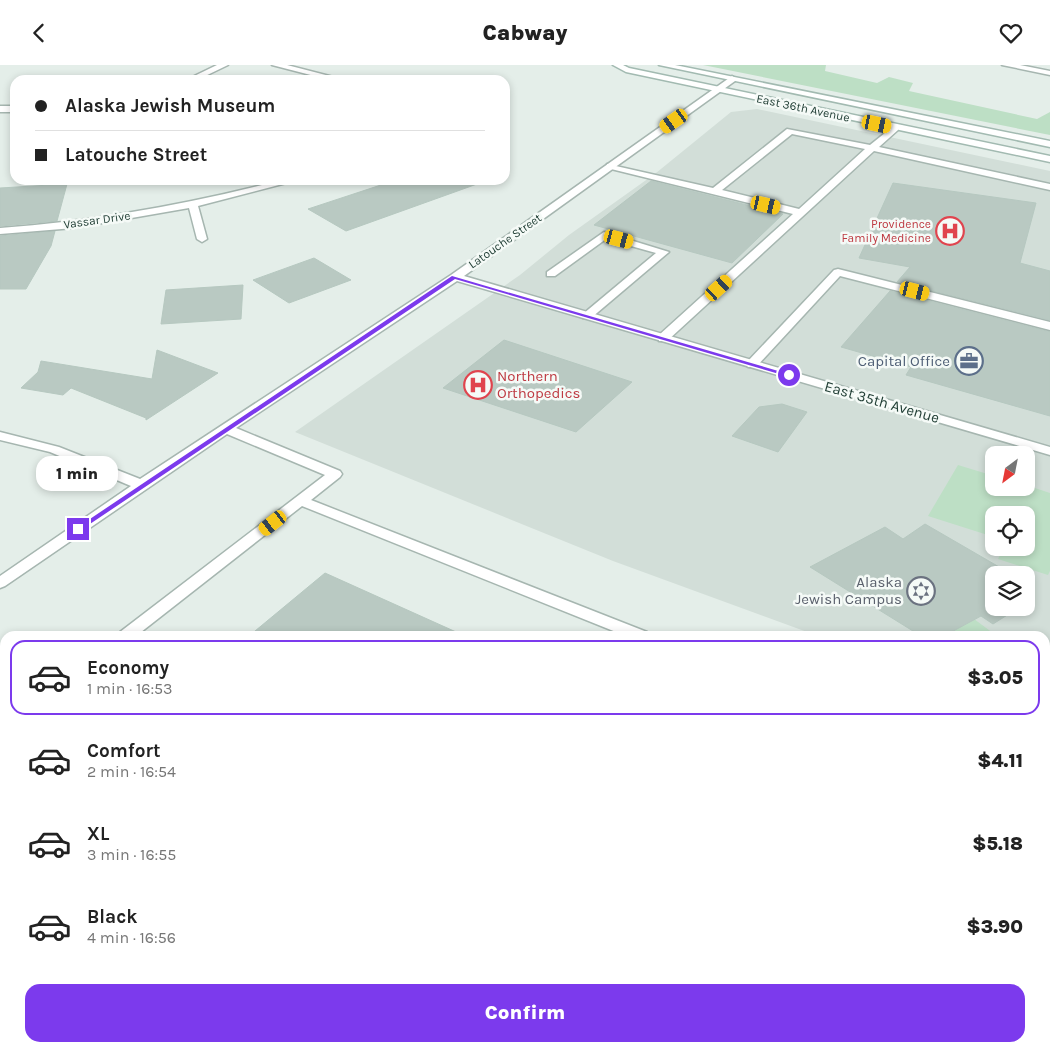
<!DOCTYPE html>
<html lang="en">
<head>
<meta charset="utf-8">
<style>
  body { margin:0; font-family:Karla,sans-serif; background:#f6f6f6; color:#222; height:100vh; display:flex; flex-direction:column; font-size:19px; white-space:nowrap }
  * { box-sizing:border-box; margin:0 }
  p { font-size:16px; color:#767676 }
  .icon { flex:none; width:28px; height:28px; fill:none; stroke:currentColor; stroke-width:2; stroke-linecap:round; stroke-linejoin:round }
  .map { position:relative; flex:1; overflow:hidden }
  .side { position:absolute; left:0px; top:566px; width:1050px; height:421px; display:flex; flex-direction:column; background:#fff; border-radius:15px 15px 0 0; box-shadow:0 2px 8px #0003 }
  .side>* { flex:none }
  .guide { position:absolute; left:10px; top:10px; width:500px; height:110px; border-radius:15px; box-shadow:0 2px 8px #0003; display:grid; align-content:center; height:110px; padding:0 25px; background:#fff }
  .needle { width:32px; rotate:212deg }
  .fabs { position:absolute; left:985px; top:381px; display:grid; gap:10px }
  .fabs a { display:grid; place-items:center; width:50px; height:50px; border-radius:10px; background:#fff; box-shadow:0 2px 8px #0003; font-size:25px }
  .end { position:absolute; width:22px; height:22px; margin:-11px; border:6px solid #7c3aed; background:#fff; box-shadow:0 0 0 2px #fff }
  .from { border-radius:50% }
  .bubble { position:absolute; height:35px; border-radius:15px; background:#fff; box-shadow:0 2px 8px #0003; font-size:16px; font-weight:800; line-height:35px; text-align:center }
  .car { position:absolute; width:15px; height:30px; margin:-15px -8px; border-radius:6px; box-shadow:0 0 4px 1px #0007; background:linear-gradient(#f5c518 24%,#345 0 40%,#f5c518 0 76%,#345 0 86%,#f5c518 0) }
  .guide b { display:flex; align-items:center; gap:18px; height:48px; font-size:19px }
  .guide b+b { border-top:1px solid #e0e0e0 }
  .guide i { width:12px; height:12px; background:#222 }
  ul { padding:9px 0 0; list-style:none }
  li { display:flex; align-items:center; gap:15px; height:75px; margin:0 10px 8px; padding:0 15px; border:2px solid transparent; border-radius:15px }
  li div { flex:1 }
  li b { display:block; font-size:19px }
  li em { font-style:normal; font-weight:800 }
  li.selected { border-color:#7c3aed }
  li>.icon { width:45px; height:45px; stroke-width:1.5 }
  .primary-button { display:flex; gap:10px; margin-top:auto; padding:10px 25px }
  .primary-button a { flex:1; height:58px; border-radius:15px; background:#7c3aed; color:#fff; font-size:20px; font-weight:800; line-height:58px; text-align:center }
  header { display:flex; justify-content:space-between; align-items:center; height:65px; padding:0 25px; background:#fff; font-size:22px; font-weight:800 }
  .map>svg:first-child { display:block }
  .built { fill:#d2ded8; fill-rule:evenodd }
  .green { fill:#bddfc5 }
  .building { fill:#b9c9c2; stroke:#b6c8c0 }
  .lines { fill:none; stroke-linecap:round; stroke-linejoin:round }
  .lane-casing { stroke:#a6b6b0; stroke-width:3 }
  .street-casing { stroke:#a6b6b0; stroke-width:3 }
  .secondary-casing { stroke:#a2bab1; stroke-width:3 }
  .lane { fill:#fff; fill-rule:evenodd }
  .street { fill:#fff; fill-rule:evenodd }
  .secondary { fill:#fff; fill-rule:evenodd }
  .route { fill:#7c3aed }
  .labels { text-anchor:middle; stroke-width:5; stroke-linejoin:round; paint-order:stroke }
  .far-street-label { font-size:12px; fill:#234037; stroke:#f5faf7 }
  .far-health-label { font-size:12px; fill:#be3a42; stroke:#f5faf7; text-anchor:end }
  .service-label { font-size:15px; fill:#4e5e75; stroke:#f5faf7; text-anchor:end }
  .health-label { font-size:15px; fill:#be3a42; stroke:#f5faf7; text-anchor:start }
  .street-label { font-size:15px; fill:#234037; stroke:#f5faf7 }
  .worship-label { font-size:15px; fill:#5b616d; stroke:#f5faf7; text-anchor:end }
</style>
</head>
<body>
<header><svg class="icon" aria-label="back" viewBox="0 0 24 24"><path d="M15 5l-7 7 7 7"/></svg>Cabway<svg class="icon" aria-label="heart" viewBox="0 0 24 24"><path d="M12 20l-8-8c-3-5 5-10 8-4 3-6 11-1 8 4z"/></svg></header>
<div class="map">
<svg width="1050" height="987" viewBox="0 0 1050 987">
  <rect width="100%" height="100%" fill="#e4eee9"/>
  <!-- built -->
  <path class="built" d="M757,44L1050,106V987H846L848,982H1045V571H818L613,496L295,367L520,210L569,170L656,108L731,47ZM994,390H1026V422H994ZM994,450H1026V482H994ZM994,510H1026V542H994Z"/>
  <!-- green -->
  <g class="green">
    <polygon points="703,0 826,0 825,6 877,18 889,12 913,18 909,26 1037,54 1050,47 1050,70"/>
    <polygon points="958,400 994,411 994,422 1026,422 1026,420 1050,428 1050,506 1048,510 998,494 1004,483 1026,482 1026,450 994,450 994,472 928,451"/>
    <polygon points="974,554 997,571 944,571"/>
  </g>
  <!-- building -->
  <g class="building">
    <polygon points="396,115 476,115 477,119 346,166 308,144"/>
    <polygon points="651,116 783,149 732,198 594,160"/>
    <polygon points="893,118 1036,138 1020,198 1050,206 1050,255 897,217 910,202 859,193"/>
    <polygon points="67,119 57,156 0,161 0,123"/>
    <polygon points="55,166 51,181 26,224 0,224 0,171"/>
    <polygon points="314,193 351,215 289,238 253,215"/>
    <polygon points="243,220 241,254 161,259 166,225"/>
    <polygon points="890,226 1050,267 1050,351 906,310 911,302 841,282"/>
    <polygon points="504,275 632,317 576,367 443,323"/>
    <polygon points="157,285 218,308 146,355 146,353 71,323 63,330 21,323 38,307 41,296 152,314"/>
    <polygon points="782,339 807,347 778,387 732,371 759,342"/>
    <polygon points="925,459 1013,510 994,510 994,542 1020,542 993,559 981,551 944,571 921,571 810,502 885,462 903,474"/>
    <polygon points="325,508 465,571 249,571"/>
  </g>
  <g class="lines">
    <defs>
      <g id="lane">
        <path d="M895,60L898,61V65L879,82L1050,119V125L874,86L667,276H659V270L793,149L607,103V99L713,123L787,64L870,80ZM792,69L865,84L799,144L722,125Z"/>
        <polygon points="604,167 669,187 591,253 583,253 583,249 656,188 606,174 555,211 547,211 547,207"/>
        <polygon points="838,204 1050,257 1050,265 840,211 756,302 748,302 746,299 748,296 834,205"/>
      </g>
      <g id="street">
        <polygon points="217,0 228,0 197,15 186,15"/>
        <polygon points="272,0 287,0 345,15 330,15"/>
        <polygon points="1002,0 1020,0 1050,6 1050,10"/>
        <polygon points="732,11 736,14 735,16 464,211 1050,382 1050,390 457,216 236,363 340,406 342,409 340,412 311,435 647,567 649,571 626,571 302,441 136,571 118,571 120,567 325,410 227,369 5,521 0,523 0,511 131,421 50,387 0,375 0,367 59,382 140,414 451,210"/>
        <rect x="0" y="41" width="15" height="6"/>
        <path d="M282,115H298L198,141L207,174L202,177L197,174L189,143L74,163L0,169V163C96,156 189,139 282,115Z"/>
        <polygon points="5,659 5,674 0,675 0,660"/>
        <polygon points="666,982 689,982 687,987 664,987"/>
      </g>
      <g id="secondary">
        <polygon points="613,0 623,0 629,3 1050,91 1050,97 626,7"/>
        <polygon points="659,0 675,0 1050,76 1050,82"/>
      </g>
    </defs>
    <!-- lane casing -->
    <use href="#lane" class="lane-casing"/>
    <!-- street casing -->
    <use href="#street" class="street-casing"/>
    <!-- secondary casing -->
    <use href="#secondary" class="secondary-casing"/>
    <!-- lane -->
    <use href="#lane" class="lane"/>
    <!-- street -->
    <use href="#street" class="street"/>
    <!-- secondary -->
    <use href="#secondary" class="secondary"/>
  </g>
  <!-- route -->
  <polygon class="route" points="452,211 792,310 786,311 455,214 81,465 75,464"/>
  <!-- icons -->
  <defs>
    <symbol id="hospital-ring" viewBox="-11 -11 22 22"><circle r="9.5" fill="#f5faf7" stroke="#e0444e" stroke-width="1.5"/><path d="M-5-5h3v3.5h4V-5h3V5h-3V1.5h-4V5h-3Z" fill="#e0444e"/></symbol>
    <symbol id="office-ring" viewBox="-11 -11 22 22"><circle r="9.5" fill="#f5faf7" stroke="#5c6f8a" stroke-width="1.5"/><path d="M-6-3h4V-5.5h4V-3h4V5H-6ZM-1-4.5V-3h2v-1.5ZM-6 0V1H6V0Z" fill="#5c6f8a"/></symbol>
    <symbol id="synagogue-ring" viewBox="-11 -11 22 22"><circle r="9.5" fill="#f5faf7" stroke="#6b7280" stroke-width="1.5"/><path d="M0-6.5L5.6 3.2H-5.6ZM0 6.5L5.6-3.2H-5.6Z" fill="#6b7280"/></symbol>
  </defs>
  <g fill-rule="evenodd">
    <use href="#hospital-ring" x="934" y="150" width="32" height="32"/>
    <use href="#office-ring" x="953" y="280" width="32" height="32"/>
    <use href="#hospital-ring" x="462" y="304" width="32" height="32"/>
    <use href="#synagogue-ring" x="905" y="510" width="32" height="32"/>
  </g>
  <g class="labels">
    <!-- far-street labels -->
    <g class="far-street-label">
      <text transform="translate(803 43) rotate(12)" y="4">East 36th Avenue</text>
      <text transform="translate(97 155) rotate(-8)" y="4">Vassar Drive</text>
      <text transform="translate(505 176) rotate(-35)" y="4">Latouche Street</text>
    </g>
    <!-- far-health labels -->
    <g class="far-health-label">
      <text x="931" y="163">Providence<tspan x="931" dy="14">Family Medicine</tspan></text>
    </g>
    <!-- service labels -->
    <g class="service-label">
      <text x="950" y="301">Capital Office</text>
    </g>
    <!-- health labels -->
    <g class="health-label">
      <text x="497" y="316">Northern<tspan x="497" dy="17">Orthopedics</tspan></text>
    </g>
    <!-- street labels -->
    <g class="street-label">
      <text transform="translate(882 337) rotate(16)" y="5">East 35th Avenue</text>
    </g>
    <!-- worship labels -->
    <g class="worship-label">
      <text x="902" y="522">Alaska<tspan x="902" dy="17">Jewish Campus</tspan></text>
    </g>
  </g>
</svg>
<div class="fabs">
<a><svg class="needle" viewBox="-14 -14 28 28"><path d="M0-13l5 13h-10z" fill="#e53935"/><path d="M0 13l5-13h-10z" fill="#767676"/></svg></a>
<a><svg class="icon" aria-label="locate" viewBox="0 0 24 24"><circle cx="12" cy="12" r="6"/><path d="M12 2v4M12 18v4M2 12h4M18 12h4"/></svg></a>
<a><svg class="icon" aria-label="layers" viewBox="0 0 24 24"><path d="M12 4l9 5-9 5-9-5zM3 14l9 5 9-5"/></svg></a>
</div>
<i class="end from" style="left:789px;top:310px"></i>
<i class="end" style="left:78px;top:464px"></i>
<div class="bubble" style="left:36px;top:391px;width:82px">1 min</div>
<i class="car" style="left:674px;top:56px;rotate:235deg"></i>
<i class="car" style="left:877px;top:59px;rotate:102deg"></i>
<i class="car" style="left:766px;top:140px;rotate:103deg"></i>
<i class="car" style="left:619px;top:174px;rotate:105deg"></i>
<i class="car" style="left:719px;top:223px;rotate:48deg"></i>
<i class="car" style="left:915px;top:226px;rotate:104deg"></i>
<i class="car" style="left:273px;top:458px;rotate:232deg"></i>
<div class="guide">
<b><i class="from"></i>Alaska Jewish Museum</b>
<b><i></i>Latouche Street</b>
</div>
<section class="side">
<ul>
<li class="selected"><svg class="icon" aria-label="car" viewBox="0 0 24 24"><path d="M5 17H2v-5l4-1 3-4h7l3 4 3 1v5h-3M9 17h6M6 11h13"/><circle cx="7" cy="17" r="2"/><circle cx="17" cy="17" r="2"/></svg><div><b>Economy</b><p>1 min · 16:53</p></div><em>$3.05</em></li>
<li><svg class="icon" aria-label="car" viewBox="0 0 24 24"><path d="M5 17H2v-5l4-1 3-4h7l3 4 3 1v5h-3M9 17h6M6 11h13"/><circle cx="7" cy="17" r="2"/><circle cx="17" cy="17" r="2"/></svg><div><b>Comfort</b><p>2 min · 16:54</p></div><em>$4.11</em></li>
<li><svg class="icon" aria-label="car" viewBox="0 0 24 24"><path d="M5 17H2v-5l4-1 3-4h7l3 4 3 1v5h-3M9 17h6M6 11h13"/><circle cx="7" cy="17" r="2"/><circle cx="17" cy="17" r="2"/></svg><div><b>XL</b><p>3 min · 16:55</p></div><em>$5.18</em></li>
<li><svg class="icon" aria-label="car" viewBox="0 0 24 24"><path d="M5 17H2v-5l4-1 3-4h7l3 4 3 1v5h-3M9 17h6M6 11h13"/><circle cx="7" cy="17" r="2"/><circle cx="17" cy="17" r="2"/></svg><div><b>Black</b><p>4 min · 16:56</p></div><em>$3.90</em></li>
</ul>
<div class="primary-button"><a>Confirm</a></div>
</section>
</div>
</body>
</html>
